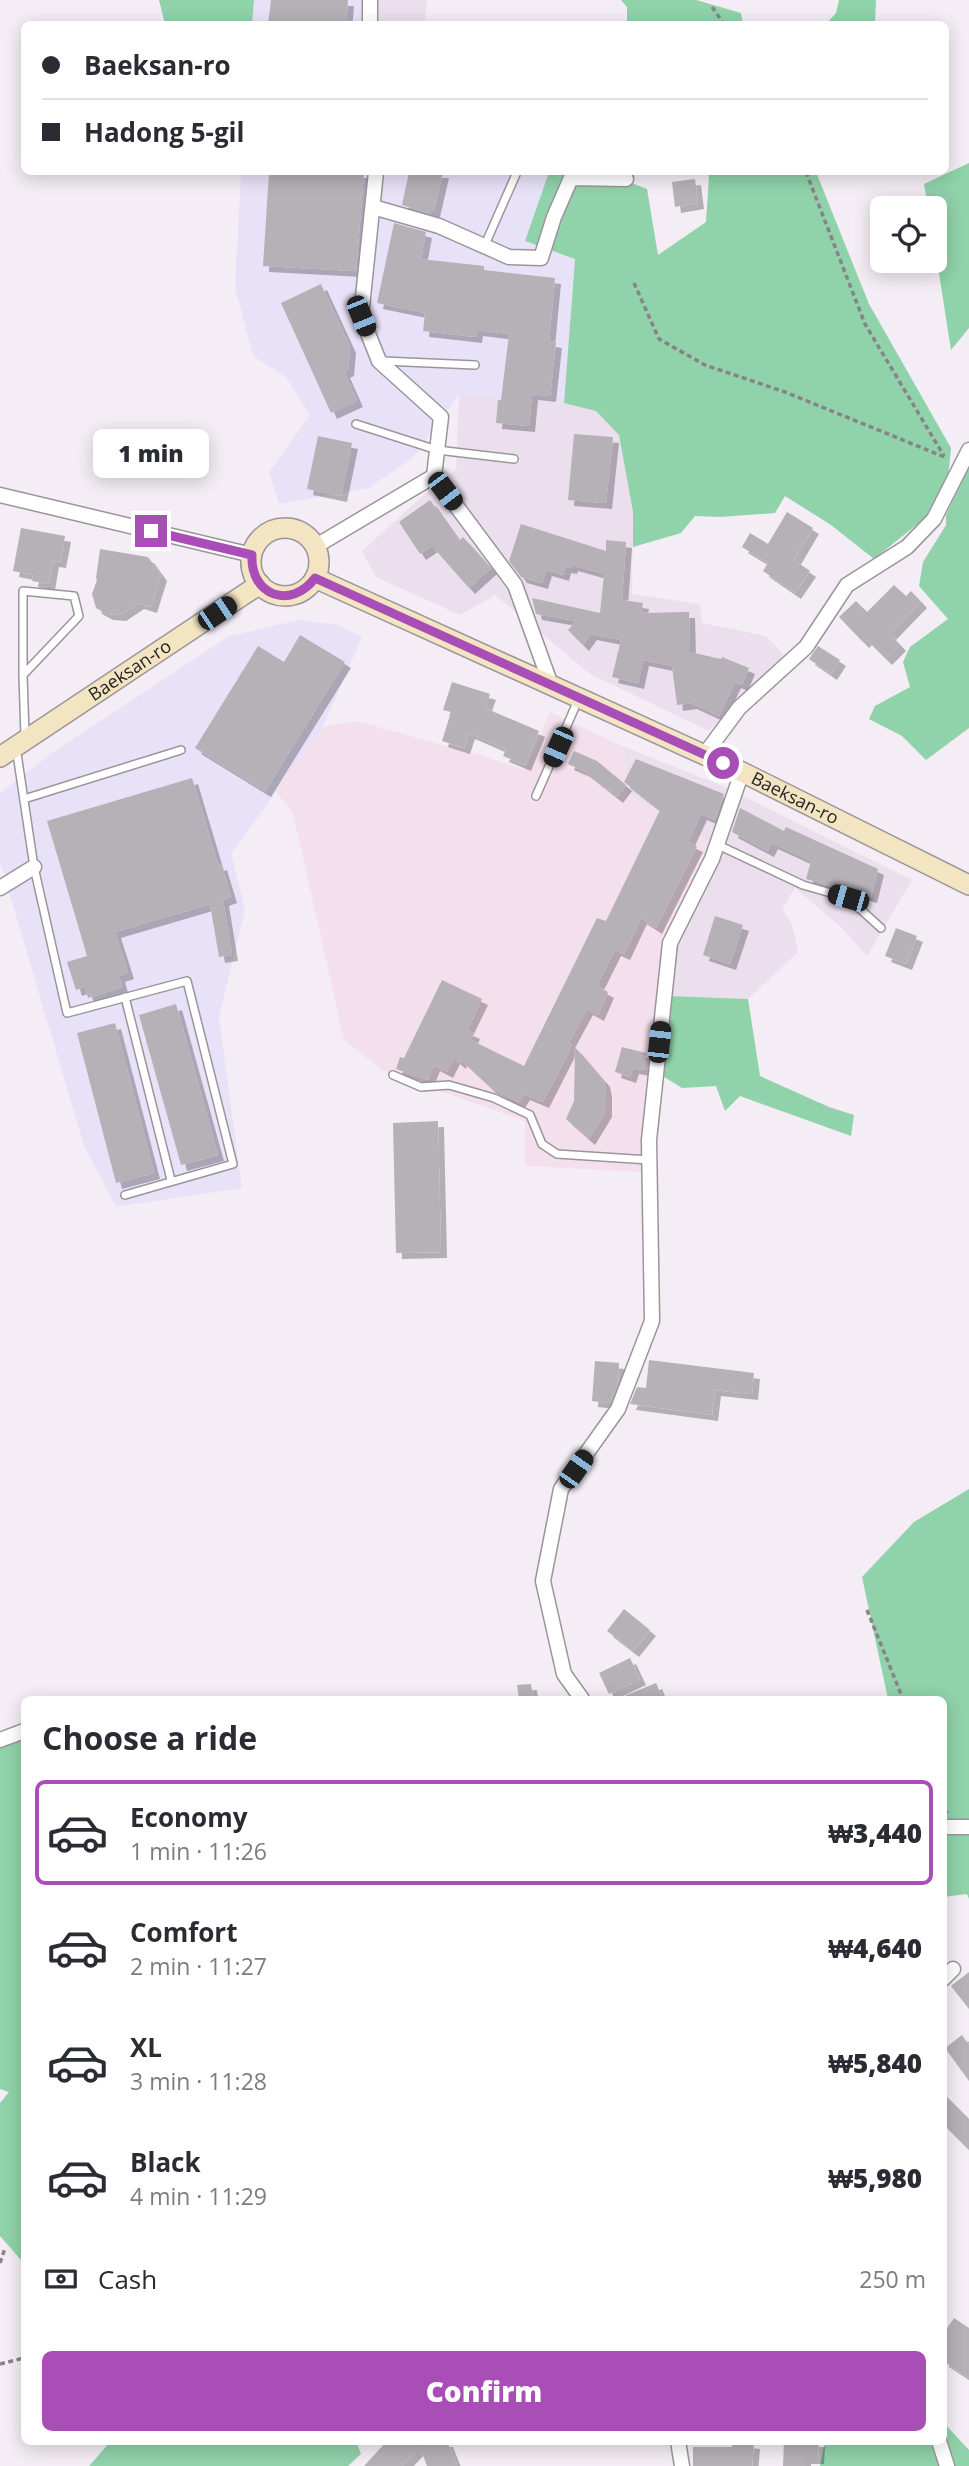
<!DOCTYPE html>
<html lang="en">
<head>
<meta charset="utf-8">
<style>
  body { margin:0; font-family:"Open Sans",sans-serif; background:#f2f2f3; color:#2b2b33; height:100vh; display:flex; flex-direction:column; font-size:26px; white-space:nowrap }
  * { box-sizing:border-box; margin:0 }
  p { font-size:23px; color:#7c7c81 }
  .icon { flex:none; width:38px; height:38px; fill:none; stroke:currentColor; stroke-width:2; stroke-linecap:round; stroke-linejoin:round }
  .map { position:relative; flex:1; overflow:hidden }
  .panel { position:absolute; left:21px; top:1696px; width:926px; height:749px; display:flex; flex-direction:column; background:#fff; border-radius:10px; box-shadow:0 4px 18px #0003 }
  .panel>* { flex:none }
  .top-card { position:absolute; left:21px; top:21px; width:928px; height:154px; border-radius:10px; box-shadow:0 4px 18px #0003; display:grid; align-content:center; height:154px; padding:0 21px; background:#fff }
  .fabs { position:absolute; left:870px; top:196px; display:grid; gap:14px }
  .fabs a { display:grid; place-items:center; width:77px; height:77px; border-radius:10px; background:#fff; box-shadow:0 4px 18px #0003; font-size:35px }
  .end { position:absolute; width:32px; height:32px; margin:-16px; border:9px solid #a94db7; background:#fff; box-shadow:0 0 0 4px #fff }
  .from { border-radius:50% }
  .bubble { position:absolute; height:49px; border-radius:10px; background:#fff; box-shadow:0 4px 18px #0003; font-size:23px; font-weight:800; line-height:49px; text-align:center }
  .car { position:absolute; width:21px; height:42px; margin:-21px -10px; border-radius:9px; box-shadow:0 0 5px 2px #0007; background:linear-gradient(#222 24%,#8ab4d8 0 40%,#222 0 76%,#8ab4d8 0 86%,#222 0) }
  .top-card b { display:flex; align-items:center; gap:24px; height:66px; font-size:26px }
  .top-card b+b { border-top:2px solid #e1e1e2 }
  .top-card i { width:18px; height:18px; background:#2b2b33 }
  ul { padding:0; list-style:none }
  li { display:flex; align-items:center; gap:21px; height:105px; margin:0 14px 10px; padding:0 7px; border:4px solid transparent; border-radius:10px }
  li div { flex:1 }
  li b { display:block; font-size:26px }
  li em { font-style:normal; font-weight:800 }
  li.current { border-color:#a94db7 }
  li>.icon { width:63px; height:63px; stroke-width:1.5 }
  h2 { padding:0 21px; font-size:32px; line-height:84px }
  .pay { display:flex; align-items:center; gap:18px; height:77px; padding:0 21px; font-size:26px }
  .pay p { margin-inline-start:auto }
  .action { display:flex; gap:14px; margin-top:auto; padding:14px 21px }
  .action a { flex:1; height:80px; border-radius:10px; background:#a94db7; color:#fff; font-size:28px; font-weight:800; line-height:80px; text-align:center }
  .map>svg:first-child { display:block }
  .built { fill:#ebdfed }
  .industrial { fill:#e8e2f8 }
  .education { fill:#f4dfed }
  .green { fill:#90d2aa }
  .building { fill:#b6b0b7; filter:url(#shadow) }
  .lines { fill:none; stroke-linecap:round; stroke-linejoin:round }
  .lane-casing { stroke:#9b959b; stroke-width:10 }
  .street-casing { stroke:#9b959b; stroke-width:17 }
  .secondary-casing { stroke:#9b959b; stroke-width:22 }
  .path { stroke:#878388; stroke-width:3.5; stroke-dasharray:5 3.5; stroke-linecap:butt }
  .lane { stroke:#fff; stroke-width:7 }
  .street { stroke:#fff; stroke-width:14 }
  .secondary { stroke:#f3e5c1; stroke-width:19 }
  .route { stroke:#a94db7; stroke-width:9 }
  .labels { text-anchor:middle; stroke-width:7; stroke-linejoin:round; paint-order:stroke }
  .street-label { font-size:18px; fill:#252326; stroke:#f4edf5 }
</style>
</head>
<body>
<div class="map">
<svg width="969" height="2466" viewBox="0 0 969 2466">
  <defs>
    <filter id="shadow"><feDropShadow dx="6" dy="6" stdDeviation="0" flood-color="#0004"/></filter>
  </defs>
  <rect width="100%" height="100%" fill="#f4edf5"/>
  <!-- built -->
  <g class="built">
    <polygon points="378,0 427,0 425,24 379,24"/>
    <polygon points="459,394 564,403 596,411 619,435 633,512 632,594 700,604 702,623 766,636 784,655 709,731 590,674 495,595 460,615 376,577 362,551 426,493 456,469"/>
    <polygon points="624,747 723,786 912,880 867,956 841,927 795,888 782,909 792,924 798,952 748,999 669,996 662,946 711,842 627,794"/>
  </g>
  <!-- industrial -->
  <g class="industrial">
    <polygon points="254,0 378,0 379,24 252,24"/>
    <polygon points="241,172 549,172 525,241 575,259 564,403 459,394 415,456 369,488 279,504 269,472 310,415 286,377 253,356 235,287"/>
    <polygon points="300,620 339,625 362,637 323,727 231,854 245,910 219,1017 242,1188 116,1207 84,1146 4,875 0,861 0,793 52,753 229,636"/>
  </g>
  <!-- education -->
  <polygon class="education" points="550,712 624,747 627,794 711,842 662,946 641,1172 525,1166 525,1121 384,1071 344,1040 293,813 275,791 323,727 356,721 483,756 525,770"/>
  <!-- green -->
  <g class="green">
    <polygon points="159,0 254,0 252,24 165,24"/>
    <polygon points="621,0 696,0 741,13 743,24 627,24 627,7"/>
    <polygon points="839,0 876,0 875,24 826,24 836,13"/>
    <polygon points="969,163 969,328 951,350 935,248 934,208 928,208 924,184"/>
    <polygon points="549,172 603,172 647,189 658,255 706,222 709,176 704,172 816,172 869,304 951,448 948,478 925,518 874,559 831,525 785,496 775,513 720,517 695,516 681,533 633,547 633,512 619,435 596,411 564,403 575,259 525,241"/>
    <polygon points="969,468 969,728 926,760 902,736 869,719 875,706 910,687 903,662 910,647 948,619 919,586 923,562 946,525 946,515"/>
    <polygon points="669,996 748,999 760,1076 829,1107 854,1115 851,1136 740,1096 725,1111 716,1086 682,1088 661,1075"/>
    <polygon points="969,1489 969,1899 967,1894 943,1897 943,1699 888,1699 862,1577 914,1522"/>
    <polygon points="24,1737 24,2253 21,2260 0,2236 0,2103 9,2092 0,2089 0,1743 7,1745"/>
    <polygon points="943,2422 969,2450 969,2466 820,2466 825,2441 943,2441"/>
    <polygon points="111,2441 356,2441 361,2454 348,2466 89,2466"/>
  </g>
  <!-- building -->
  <g class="building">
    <polygon points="271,0 348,0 346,24 268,24"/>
    <polygon points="269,172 364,172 356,271 263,266"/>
    <polygon points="409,172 443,172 434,211 431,211 431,214 402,205"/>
    <polygon points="695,179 698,203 675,207 672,182"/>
    <polygon points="394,223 426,232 421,259 484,266 484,270 555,278 549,341 556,342 550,396 532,394 529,426 496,423 498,400 501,400 509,334 477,330 476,337 423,331 425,313 377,303"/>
    <polygon points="321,284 350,347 348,370 344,372 357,401 331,413 281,303"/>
    <polygon points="574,434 613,437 606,503 568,500"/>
    <polygon points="318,436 352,443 341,496 307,489"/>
    <polygon points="430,500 459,541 463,537 491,568 469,588 432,546 420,554 399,522"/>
    <polygon points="787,512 813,528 794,560 810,571 795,593 763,571 768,563 742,547 750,533 768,544"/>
    <polygon points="521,524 606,551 606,540 626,542 622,600 643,603 641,613 689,612 690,652 721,659 722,657 749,668 742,685 735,682 719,716 691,703 677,705 672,666 643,660 638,683 612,677 621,640 591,634 583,645 568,630 576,621 536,614 532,598 600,613 604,574 572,565 571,568 565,567 563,575 546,570 542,583 521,577 509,561"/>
    <polygon points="21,528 65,536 60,562 53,561 49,584 32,581 33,575 13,571"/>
    <polygon points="100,549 148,557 161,575 151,607 138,603 120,615 107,614 96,608 92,594 97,580 96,578"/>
    <polygon points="894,585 906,596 911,591 921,602 890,634 900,645 886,659 866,639 863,642 839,617 856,601 867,612"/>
    <polygon points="300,635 345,662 265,791 195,748 258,646 284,662"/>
    <polygon points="818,646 840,660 831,674 809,659"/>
    <polygon points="452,682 490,694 485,708 539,731 525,765 503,756 506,749 469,733 464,748 442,741 451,712 443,710"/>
    <polygon points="574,751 597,761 626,785 617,797 584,771 568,764"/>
    <polygon points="636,759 724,794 715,820 701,814 688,842 697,846 656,928 641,918 624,954 615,950 597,986 608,992 598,1015 587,1009 569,1042 572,1045 543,1102 524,1094 519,1102 490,1087 461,1060 460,1063 454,1058 447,1072 434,1065 428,1080 396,1069 400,1057 404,1058 442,980 482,999 467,1030 474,1033 471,1040 524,1066 597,918 606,921 660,810 624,782"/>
    <polygon points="192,778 218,865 221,864 231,897 223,900 232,955 219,957 210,904 115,932 128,973 119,976 122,987 88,998 85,987 76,990 67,962 87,956 47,821"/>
    <polygon points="740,808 784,831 786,827 878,869 871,897 806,879 811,861 772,843 768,851 732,832"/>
    <polygon points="715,916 743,925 730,964 703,955"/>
    <polygon points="896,928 917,936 906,964 885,956"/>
    <polygon points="176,1004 218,1155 181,1165 139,1015"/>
    <polygon points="115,1023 154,1173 116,1183 77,1033"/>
    <polygon points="575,1047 604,1081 606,1091 606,1111 589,1139 566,1119 574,1101"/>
    <polygon points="622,1047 646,1053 644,1070 633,1068 630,1077 615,1072"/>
    <polygon points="438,1121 441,1252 396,1253 393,1123"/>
    <polygon points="649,1360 754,1373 752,1394 715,1390 712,1415 630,1404 637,1387 646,1388"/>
    <polygon points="595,1361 619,1363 618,1383 610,1403 592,1401"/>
    <polygon points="624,1609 650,1630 633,1651 607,1631"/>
    <polygon points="630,1658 640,1679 609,1694 599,1673"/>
    <polygon points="656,1683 663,1699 617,1699"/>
    <polygon points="531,1684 533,1699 519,1699 517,1685"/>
    <polygon points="969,1972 969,2009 951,1986"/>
    <polygon points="962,2035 969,2045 969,2081 945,2048"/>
    <polygon points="943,2093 969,2119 969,2150 943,2124"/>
    <polygon points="954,2318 969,2328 969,2378 943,2361 943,2334"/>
    <polygon points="387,2441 447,2441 457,2466 427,2466 420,2447 402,2466 364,2466"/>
    <polygon points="732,2441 754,2443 752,2466 693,2466 693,2447 732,2447"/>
    <polygon points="784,2441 819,2441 818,2458 805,2458 805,2466 783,2466"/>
  </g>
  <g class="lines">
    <defs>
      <g id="lane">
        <polyline points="484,247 517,172"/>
        <polyline points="383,361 475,365"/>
        <polyline points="356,424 437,450 514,459"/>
        <polyline points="23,675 23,591 74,596 79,616 23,675 25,736"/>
        <polyline points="16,747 34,867 67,1013 187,981 233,1164 125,1195"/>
        <polyline points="536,796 579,698"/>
        <polyline points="24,799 181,750"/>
        <polyline points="718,845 803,885 848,898 881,928"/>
        <polyline points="125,997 171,1180"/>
        <polyline points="393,1075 421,1087 449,1085 494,1098 530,1115 542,1144 557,1154 649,1160"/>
      </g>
      <g id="street">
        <polyline points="370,0 370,24"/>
        <polyline points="376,172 361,316 379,361 441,417 434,476 515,585 551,685"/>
        <polyline points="373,207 439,226 509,257 541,258 554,217 571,178 626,179"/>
        <polyline points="0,495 252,555"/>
        <polyline points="316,546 434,476"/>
        <polyline points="705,754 739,708 806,647 847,585 907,547 934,519 969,450"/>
        <polyline points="0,888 34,867"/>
        <polyline points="582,1699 564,1674 543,1581 561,1489 618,1409 652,1321 649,1140 670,943 712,859 742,772"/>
        <polyline points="0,1740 24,1731"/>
        <polyline points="943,1827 969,1827"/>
        <polyline points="943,1979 953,1969"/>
        <polyline points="678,2441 682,2466"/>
        <polyline points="939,2441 947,2466"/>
      </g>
      <g id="secondary">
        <circle cx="285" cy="562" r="34"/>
        <path id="s1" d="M315,578L742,772L969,885"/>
        <path id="s2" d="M0,757L260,584"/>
      </g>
    </defs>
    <!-- lane casing -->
    <use href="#lane" class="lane-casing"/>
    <!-- street casing -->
    <use href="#street" class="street-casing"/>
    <!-- secondary casing -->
    <use href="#secondary" class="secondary-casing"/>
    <!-- path -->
    <g class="path">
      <polyline points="712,7 724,24"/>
      <polyline points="806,172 865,324 944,456"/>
      <polyline points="634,283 659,339 705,365 785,392 947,458"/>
      <polyline points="867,1610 903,1699"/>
      <polyline points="943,1803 947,1813"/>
      <polyline points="0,2263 5,2248"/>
      <polyline points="0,2364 24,2358"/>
    </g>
    <!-- lane -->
    <use href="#lane" class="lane"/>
    <!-- street -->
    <use href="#street" class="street"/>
    <!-- secondary -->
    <use href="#secondary" class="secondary"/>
  </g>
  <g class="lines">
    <!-- route -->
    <path class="route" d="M151,531L252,555C250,596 291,610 315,578L723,763"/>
  </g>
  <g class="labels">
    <!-- street labels -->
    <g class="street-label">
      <text dy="6" stroke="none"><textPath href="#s2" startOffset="156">Baeksan-ro</textPath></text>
      <text dy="6" stroke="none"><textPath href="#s1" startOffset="528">Baeksan-ro</textPath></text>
    </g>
  </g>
</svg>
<div class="fabs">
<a><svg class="icon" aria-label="locate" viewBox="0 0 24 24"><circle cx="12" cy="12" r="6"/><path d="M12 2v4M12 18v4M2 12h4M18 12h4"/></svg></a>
</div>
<i class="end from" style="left:723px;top:763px"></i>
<i class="end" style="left:151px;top:531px"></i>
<div class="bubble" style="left:93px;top:429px;width:116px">1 min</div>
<i class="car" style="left:361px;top:316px;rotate:158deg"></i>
<i class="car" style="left:445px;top:491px;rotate:143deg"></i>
<i class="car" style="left:217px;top:613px;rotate:56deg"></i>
<i class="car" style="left:558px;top:747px;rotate:204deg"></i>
<i class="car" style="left:848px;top:898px;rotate:286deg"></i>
<i class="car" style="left:659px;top:1042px;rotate:6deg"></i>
<i class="car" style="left:576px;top:1469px;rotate:35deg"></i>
<div class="top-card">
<b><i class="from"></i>Baeksan-ro</b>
<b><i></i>Hadong 5-gil</b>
</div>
<section class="panel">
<h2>Choose a ride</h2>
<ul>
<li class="current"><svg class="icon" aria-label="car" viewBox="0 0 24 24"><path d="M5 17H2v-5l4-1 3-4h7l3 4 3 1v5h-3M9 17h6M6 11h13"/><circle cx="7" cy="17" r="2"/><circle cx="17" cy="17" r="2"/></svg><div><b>Economy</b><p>1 min · 11:26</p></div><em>₩3,440</em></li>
<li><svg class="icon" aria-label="car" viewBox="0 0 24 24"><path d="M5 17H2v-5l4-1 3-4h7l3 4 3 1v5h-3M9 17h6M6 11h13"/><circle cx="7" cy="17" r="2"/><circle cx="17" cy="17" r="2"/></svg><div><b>Comfort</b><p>2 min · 11:27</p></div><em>₩4,640</em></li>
<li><svg class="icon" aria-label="car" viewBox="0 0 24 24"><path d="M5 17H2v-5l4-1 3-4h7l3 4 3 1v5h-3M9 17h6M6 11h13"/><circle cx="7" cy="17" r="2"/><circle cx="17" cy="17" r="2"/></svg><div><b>XL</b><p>3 min · 11:28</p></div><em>₩5,840</em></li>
<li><svg class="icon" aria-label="car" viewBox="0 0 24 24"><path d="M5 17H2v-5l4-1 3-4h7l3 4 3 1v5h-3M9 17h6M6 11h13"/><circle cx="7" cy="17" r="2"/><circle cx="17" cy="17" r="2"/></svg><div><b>Black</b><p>4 min · 11:29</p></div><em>₩5,980</em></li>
</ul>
<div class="pay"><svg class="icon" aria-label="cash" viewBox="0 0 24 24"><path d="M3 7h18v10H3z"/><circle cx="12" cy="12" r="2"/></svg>Cash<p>250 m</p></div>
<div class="action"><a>Confirm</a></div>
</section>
</div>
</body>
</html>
